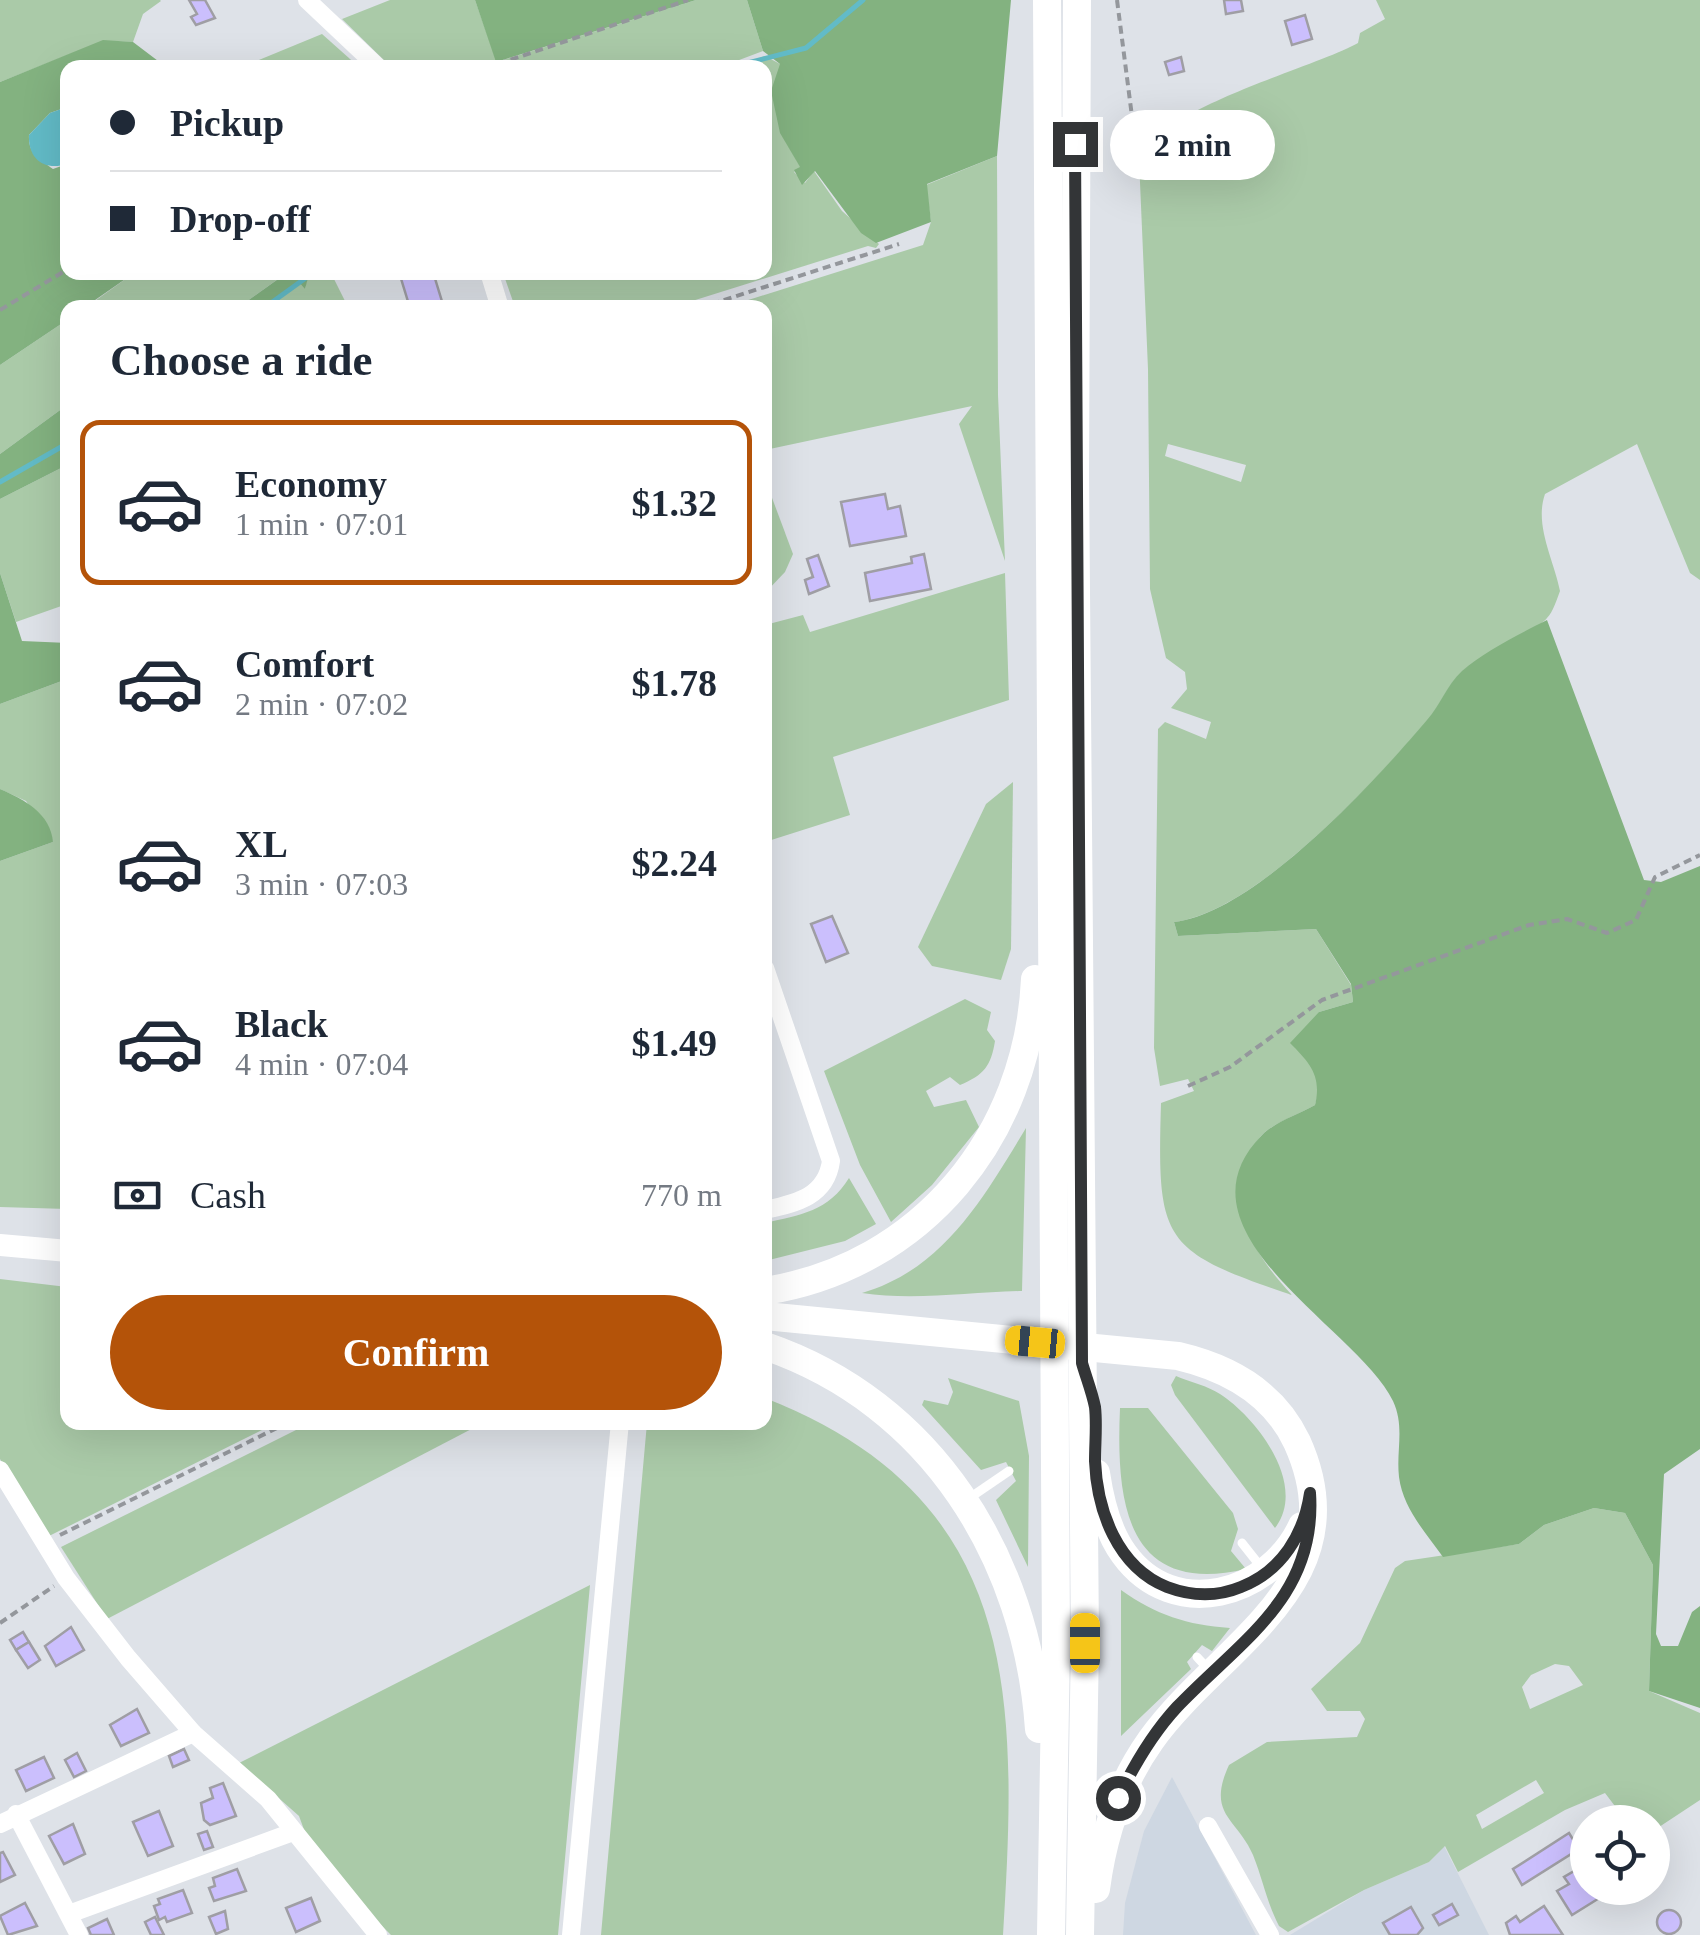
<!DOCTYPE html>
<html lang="en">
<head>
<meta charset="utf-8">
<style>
  body { margin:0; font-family:"Times New Roman",serif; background:#f6f6f7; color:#1f2937; height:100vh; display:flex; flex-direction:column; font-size:38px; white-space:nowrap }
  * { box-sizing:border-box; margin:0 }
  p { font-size:32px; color:#747a83 }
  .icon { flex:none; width:55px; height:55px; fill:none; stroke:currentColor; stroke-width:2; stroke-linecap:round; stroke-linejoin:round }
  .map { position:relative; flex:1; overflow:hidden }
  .sheet { position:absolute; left:60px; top:300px; width:712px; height:1130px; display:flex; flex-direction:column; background:#fff; border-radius:20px; box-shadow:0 10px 40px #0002 }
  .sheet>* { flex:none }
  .banner { position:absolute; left:60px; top:60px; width:712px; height:220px; border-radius:20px; box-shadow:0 10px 40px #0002; display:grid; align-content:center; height:220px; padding:0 50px; background:#fff }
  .buttons { position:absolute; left:1570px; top:1805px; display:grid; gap:20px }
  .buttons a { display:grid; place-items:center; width:100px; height:100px; border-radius:50%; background:#fff; box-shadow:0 10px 40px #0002; font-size:50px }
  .end { position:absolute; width:45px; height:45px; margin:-22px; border:12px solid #333537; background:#fff; box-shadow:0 0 0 5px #fff }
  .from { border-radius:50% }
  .bubble { position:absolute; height:70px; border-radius:35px; background:#fff; box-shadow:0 10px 40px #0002; font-size:32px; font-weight:800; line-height:70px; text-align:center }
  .car { position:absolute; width:30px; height:60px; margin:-30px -15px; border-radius:12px; box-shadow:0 0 8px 2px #0007; background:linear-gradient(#f5c518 24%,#345 0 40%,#f5c518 0 76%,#345 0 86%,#f5c518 0) }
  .banner b { display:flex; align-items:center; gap:35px; height:95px; font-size:38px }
  .banner b+b { border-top:2px solid #e0e1e3 }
  .banner i { width:25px; height:25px; background:#1f2937 }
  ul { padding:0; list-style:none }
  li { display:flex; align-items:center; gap:30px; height:165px; margin:0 20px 15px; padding:0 30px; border:5px solid transparent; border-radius:20px }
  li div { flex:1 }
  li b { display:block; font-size:38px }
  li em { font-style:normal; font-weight:800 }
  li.current { border-color:#b45309 }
  li>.icon { width:90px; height:90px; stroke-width:1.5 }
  h2 { padding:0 50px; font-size:45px; line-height:120px }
  .pay { display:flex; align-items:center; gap:25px; height:110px; padding:0 50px; font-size:38px }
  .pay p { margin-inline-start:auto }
  .primary-button { display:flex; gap:20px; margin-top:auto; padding:20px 50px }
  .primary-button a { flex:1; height:115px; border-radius:60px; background:#b45309; color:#fff; font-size:40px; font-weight:800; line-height:115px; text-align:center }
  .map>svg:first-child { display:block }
  .built { fill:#ced7e2 }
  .green { fill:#aacaa8; fill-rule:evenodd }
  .forest { fill:#83b280 }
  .water { fill:#62bbc7 }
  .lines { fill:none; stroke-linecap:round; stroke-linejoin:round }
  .stream { stroke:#62bbc7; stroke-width:5 }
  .building { fill:#cbbffd; stroke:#9f9ea4; stroke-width:2.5 }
  .path { stroke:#94979c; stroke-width:4; stroke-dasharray:8 5; stroke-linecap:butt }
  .service { stroke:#fff; stroke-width:9 }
  .minor { stroke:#fff; stroke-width:18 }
  .secondary { stroke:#fff; stroke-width:22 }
  .trunk { stroke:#fff; stroke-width:28 }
  .route { stroke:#333537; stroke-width:12 }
</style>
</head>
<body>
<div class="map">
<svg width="1700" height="1935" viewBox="0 0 1700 1935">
  <rect width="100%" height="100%" fill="#dee2e8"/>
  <!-- built -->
  <g class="built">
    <polygon points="1172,1777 1256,1935 1123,1935 1125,1903 1144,1831"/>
    <polygon points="1444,1846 1489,1935 1290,1935 1364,1890 1429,1862"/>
  </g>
  <!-- green -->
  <g class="green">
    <polygon points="0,0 160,0 161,1 143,14 133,42 103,41 0,82"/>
    <polygon points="390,0 475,0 497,62 696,0 747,0 763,51 718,68 391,67 342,19"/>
    <path d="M1376,0H1700V580L1690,573L1637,444L1545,494C1534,525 1554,560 1560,591C1557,599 1553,612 1547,618C1535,633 1481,655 1463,671C1447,685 1442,703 1428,720C1374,782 1257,911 1174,922L1178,936L1316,929L1351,985L1353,1002L1319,1012L1312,1065L1320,1086L1315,1105C1299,1114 1273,1123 1261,1136C1215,1189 1250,1251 1292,1295C1161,1251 1157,1241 1161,1103L1194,1091L1188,1079L1160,1086L1154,1048L1158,729L1165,722L1206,739L1211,722L1171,708L1187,689L1185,672L1166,658L1150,589L1148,369L1139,159H1145C1149,111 1316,67 1358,43L1360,33L1385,19ZM1168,444L1246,465L1241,482L1165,456Z"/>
    <polygon points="322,34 359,67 249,68 249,64"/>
    <polygon points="765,56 780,64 782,135 801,168 794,172 805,183 814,171 842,211 879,244 876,248 868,246 673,307 515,307 503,273 765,272 765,68 735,67"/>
    <polygon points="997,156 998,395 1005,561 959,424 972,406 765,450 765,308 747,307 745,301 923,245 931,222 926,185"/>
    <polygon points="323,272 331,273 348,307 268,308 271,301 303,280 305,289 307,279"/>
    <polygon points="134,273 284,272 285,274 239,307 85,308"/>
    <polygon points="67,320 67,405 0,454 0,365"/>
    <polygon points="67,465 67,604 16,622 0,573 0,499"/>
    <polygon points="765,479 793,554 785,572 765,593"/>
    <polygon points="1005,573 1009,700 833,757 850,815 765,842 765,625 803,615 810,632"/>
    <polygon points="67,679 67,1209 0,1207 0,861 53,842 26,801 0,789 0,704"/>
    <polygon points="1013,782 1011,949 1001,980 932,966 918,947 986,804"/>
    <path d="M965,999L991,1012L987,1030L995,1041C991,1066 984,1075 960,1085L950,1077L926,1091L934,1107L966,1100L979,1127L932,1185L891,1222L860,1165L824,1071Z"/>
    <path d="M1026,1128L1022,1291C970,1292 913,1301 862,1293C944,1269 984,1197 1026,1128Z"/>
    <path d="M849,1178L876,1224L845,1241L765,1261V1223C800,1215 829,1211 849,1178Z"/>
    <polygon points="0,1279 67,1287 68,1422 276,1423 47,1537 0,1459"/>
    <path d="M1176,1376C1190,1382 1208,1386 1220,1394C1257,1418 1308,1485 1275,1528L1175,1395L1171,1385Z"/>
    <polygon points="948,1378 1019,1401 1029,1456 1028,1567 996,1500 1016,1481 1006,1462 981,1470 922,1405 924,1400 948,1405 953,1392"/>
    <path d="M765,1398C1021,1498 1018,1696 1003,1935H601L647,1423L765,1422Z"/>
    <path d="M1120,1408H1148L1233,1513L1238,1529L1231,1551L1246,1569C1125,1597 1116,1501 1120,1408Z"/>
    <polygon points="310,1423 483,1423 107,1619 61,1547"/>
    <path d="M1594,1508L1625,1513L1653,1565L1649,1691L1700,1713V1800L1653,1831L1652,1822H1627L1605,1793L1565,1810L1458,1872L1445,1846L1429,1862L1364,1890L1288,1932L1279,1926C1267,1903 1263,1880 1253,1855C1237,1818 1206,1815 1229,1765L1267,1742L1357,1737L1365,1719L1360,1711H1327L1311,1689L1360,1643L1395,1568L1405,1561L1519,1544L1544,1525ZM1555,1664L1569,1666L1583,1685L1530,1709L1522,1687L1531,1675ZM1536,1780L1544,1793L1482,1829L1476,1815Z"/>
    <polygon points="590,1585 558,1935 391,1935 360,1904 306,1835 299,1816 239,1763"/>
    <path d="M1121,1590C1156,1615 1187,1625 1230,1628L1212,1651L1202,1645L1187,1662L1191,1669L1121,1736Z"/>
  </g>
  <!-- forest -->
  <g class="forest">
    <polygon points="475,0 696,0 496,62"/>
    <polygon points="747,0 1011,0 997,156 927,184 931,222 876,243 861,233 815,171 802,185 794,170 800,167 780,133 771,91 780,64 763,51"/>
    <path d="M103,40L133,42L166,67L68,68L67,107L50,113L29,135C28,154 39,159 53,169L67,164L68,272L134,273L85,307L68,308L67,320L0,365V82Z"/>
    <polygon points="288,272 323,273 308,278 305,289 299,282 268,307 239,307"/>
    <polygon points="67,405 67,465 0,499 0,454"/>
    <polygon points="0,573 22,641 68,643 67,679 0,704"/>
    <path d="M1547,620L1644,880L1661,882L1700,866V1449L1664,1474L1656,1634L1661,1646H1678L1692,1612L1700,1606V1708L1649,1691L1653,1565L1625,1513L1594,1508L1544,1525L1519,1544L1443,1557C1425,1532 1403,1508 1399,1477C1396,1450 1405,1427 1393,1401C1358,1328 1166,1232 1262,1135C1275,1122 1299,1114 1315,1105C1322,1076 1310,1063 1290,1043L1319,1012L1353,1002L1351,984L1316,929L1178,936L1174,922C1255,913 1375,781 1427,720C1441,704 1446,686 1462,671C1483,652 1521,633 1547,620Z"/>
    <path d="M0,789C25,800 50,813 53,842L0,861Z"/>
  </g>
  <!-- water -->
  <path class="water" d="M67,107V164C45,171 28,160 29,135L50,113Z"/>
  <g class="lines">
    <!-- stream -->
    <g class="stream">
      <polyline points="728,68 806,48 863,0"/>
      <polyline points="264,308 314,272"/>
      <polyline points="0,482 68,443"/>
    </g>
  </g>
  <!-- building -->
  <g class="building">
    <polygon points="189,0 205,0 215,18 196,25 191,17 197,14"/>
    <polygon points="1224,0 1241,0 1243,11 1226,14"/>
    <polygon points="1305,15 1312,39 1292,45 1285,21"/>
    <polygon points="1181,57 1184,71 1169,75 1165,62"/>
    <polygon points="399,272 433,272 444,308 410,308"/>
    <polygon points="885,494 888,509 900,506 906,536 850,546 841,502"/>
    <polygon points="924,554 931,589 870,601 865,573 912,563 911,557"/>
    <polygon points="818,555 829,586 809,594 805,580 813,577 807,559"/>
    <polygon points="832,916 848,953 826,962 811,924"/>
    <polygon points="71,1627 84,1650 56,1666 45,1646"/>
    <polygon points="23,1632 29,1642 16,1650 10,1640"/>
    <polygon points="29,1642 40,1660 28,1668 16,1650"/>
    <polygon points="137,1709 149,1733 121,1746 110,1725"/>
    <polygon points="184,1749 189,1760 173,1767 169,1756"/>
    <polygon points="77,1753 86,1771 74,1777 65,1760"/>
    <polygon points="44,1757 54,1778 26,1791 16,1770"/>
    <polygon points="223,1783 236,1816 210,1825 204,1820 201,1803 213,1798 210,1788"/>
    <polygon points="159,1811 173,1846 148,1856 133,1822"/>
    <polygon points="73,1824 85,1854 64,1864 49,1836"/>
    <polygon points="207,1831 213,1847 204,1850 198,1834"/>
    <polygon points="1569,1833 1579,1849 1522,1885 1513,1869"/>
    <polygon points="3,1852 15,1875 0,1882 0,1853"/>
    <polygon points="1588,1863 1588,1888 1606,1888 1609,1892 1572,1915 1557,1891 1569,1884 1564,1877"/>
    <polygon points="237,1869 246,1891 214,1901 209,1888 215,1886 213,1878"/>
    <polygon points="183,1890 192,1913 167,1922 165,1917 159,1920 154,1906 160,1904 158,1899"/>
    <polygon points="311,1898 320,1921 296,1932 286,1908"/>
    <polygon points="25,1903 37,1926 8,1935 0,1916"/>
    <polygon points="1452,1904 1458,1915 1439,1925 1433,1915"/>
    <polygon points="1544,1906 1563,1935 1510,1935 1506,1923 1516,1916 1520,1922"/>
    <polygon points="1411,1907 1423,1928 1417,1935 1390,1935 1383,1923"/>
    <circle cx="1669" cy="1922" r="12"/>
    <polygon points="225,1911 228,1929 216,1934 209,1917"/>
    <polygon points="155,1917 164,1935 151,1935 145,1922"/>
    <polygon points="107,1919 114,1935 91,1935 88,1928"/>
  </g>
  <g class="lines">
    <!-- path -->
    <g class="path">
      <polyline points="1117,0 1134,132"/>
      <polyline points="486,68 688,0"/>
      <polyline points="699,308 899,244"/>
      <polyline points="0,310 68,269"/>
      <polyline points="1188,1086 1230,1067 1322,1000 1529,925 1567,919 1607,933 1636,920 1655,877 1700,855"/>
      <polyline points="60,1535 289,1422"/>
      <polyline points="0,1623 54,1586"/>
    </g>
    <!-- service -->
    <g class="service">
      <polyline points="968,1499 1009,1471"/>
      <polyline points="1242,1543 1261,1567"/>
      <polyline points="1197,1657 1210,1671"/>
    </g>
    <!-- minor -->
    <g class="minor">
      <polyline points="307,0 379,68"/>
      <polyline points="489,272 500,308"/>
      <path d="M765,968L831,1161C826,1197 796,1203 765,1210"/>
      <polyline points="0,1470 66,1578 128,1658 193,1733 268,1799 378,1935"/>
      <polyline points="16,1814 79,1935"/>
      <polyline points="0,1824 193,1733"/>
      <polyline points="1208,1826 1270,1935"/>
      <polyline points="69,1914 293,1832"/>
      <polyline points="571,1935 620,1422"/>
    </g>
    <!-- secondary -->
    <polyline class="secondary" points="0,1245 68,1251"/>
    <!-- trunk -->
    <g class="trunk">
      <polyline points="1047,0 1056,1646 1051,1935"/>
      <polyline points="1077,0 1075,475 1085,1643 1080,1935"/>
      <path d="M765,1291C923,1266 1028,1135 1035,979"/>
      <path d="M765,1316L1178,1356C1229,1368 1274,1393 1297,1442C1361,1583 1219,1645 1151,1740C1119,1785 1103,1835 1096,1889"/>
      <path d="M765,1346C932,1403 1027,1558 1039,1729"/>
      <path d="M1096,1473C1100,1500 1107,1531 1124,1554C1174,1623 1270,1595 1302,1526"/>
    </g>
  </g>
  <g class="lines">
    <!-- route -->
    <path class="route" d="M1075,144L1082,1363C1086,1377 1092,1392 1095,1407C1097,1424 1095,1443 1095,1461C1097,1510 1117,1567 1167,1587C1191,1596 1217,1597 1241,1587C1282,1571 1304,1534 1310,1493C1317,1597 1241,1640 1177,1707C1152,1734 1134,1765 1118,1798"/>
  </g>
</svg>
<div class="buttons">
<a><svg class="icon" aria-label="locate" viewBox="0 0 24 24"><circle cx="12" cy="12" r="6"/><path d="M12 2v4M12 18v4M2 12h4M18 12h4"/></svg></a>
</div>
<i class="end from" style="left:1118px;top:1798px"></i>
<i class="end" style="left:1075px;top:144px"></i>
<div class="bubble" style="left:1110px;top:110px;width:165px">2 min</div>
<i class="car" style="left:1035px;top:1342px;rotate:275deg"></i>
<i class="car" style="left:1085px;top:1643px;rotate:0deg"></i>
<div class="banner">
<b><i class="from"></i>Pickup</b>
<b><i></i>Drop-off</b>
</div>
<section class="sheet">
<h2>Choose a ride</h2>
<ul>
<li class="current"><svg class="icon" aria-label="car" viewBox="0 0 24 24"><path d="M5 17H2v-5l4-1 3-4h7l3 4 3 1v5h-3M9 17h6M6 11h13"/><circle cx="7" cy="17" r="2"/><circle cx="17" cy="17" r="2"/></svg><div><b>Economy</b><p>1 min · 07:01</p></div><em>$1.32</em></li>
<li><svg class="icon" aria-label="car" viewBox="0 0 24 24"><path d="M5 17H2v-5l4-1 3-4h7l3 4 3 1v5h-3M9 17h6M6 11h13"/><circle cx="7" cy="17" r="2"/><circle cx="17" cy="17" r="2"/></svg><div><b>Comfort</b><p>2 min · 07:02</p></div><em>$1.78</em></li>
<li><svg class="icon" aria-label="car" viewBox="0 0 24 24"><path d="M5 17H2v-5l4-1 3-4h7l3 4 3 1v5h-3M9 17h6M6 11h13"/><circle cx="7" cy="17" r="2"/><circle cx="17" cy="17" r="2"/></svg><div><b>XL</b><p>3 min · 07:03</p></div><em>$2.24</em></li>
<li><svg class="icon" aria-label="car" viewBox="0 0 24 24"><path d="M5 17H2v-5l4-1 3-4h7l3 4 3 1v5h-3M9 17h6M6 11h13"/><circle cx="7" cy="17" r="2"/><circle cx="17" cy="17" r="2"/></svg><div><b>Black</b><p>4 min · 07:04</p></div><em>$1.49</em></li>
</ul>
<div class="pay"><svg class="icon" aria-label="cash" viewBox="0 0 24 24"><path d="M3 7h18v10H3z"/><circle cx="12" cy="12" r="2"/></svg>Cash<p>770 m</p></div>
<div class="primary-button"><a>Confirm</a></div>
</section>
</div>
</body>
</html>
